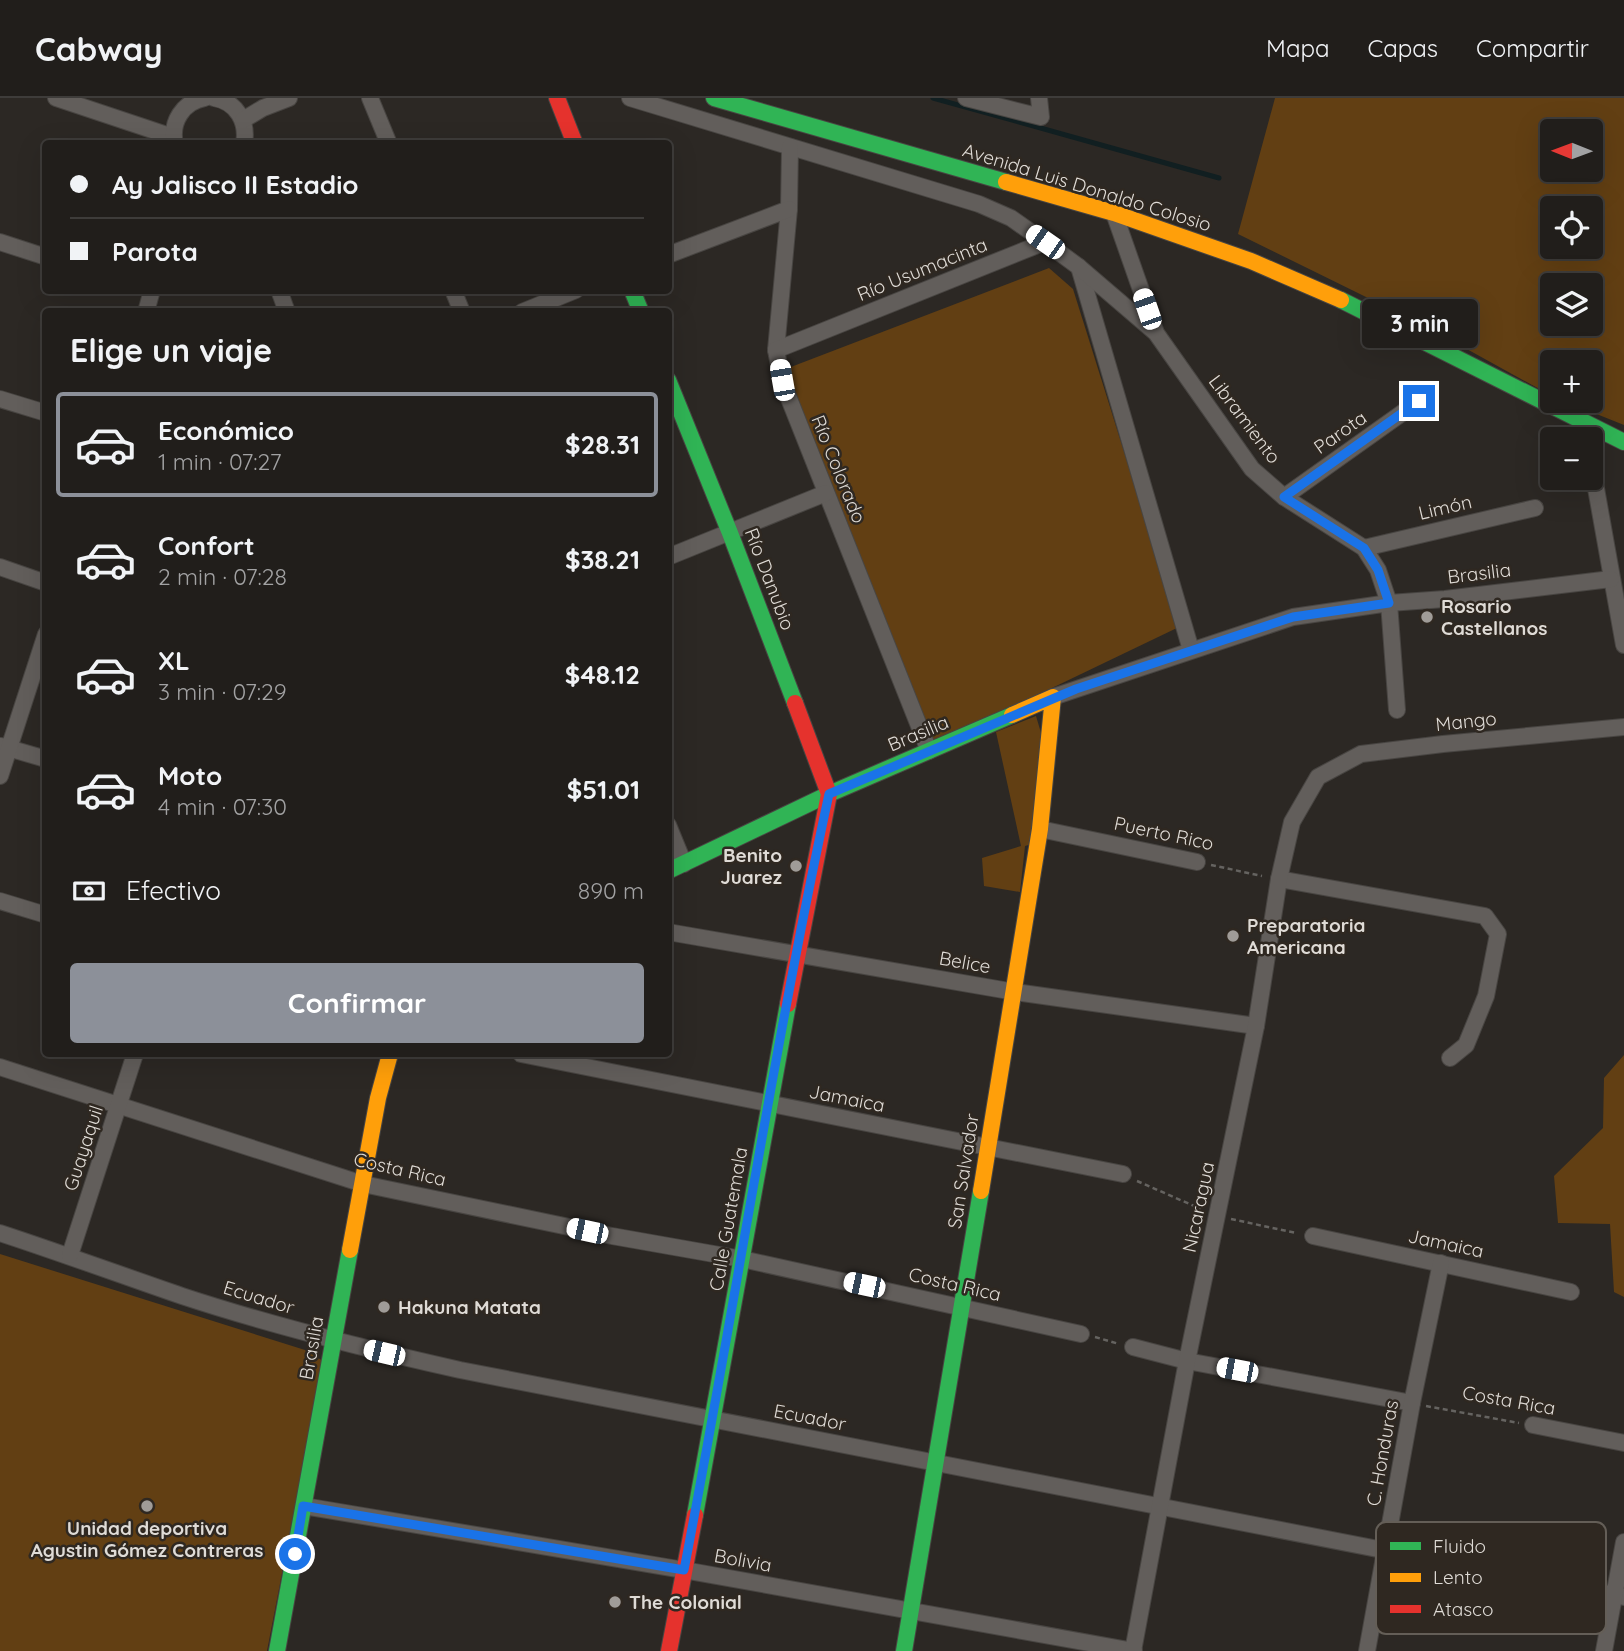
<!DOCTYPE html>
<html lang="es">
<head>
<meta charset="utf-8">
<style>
  body { margin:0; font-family:Quicksand,sans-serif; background:#292724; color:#f1f3f6; height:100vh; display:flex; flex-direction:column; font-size:26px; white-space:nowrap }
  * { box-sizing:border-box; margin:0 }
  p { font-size:23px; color:#a2a2a3 }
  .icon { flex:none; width:38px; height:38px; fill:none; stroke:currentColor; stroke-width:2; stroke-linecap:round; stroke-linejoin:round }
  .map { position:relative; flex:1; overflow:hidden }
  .sheet { position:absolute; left:42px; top:210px; width:630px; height:749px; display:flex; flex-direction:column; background:#211e1b; border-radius:7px; box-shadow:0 7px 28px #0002,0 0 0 2px #3e3c3a }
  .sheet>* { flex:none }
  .hud { position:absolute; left:42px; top:42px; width:630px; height:154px; border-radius:7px; box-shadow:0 7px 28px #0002,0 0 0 2px #3e3c3a; display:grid; align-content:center; height:154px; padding:0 28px; background:#211e1b }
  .needle { width:46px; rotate:271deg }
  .controls { position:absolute; left:1540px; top:21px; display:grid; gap:14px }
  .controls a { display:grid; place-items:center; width:63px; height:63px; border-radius:7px; background:#211e1b; box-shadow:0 7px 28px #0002,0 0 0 2px #3e3c3a; font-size:35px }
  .end { position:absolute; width:32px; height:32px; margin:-16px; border:9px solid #1a73e8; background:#fff; box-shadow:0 0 0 4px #fff }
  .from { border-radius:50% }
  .bubble { position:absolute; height:49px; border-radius:7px; background:#211e1b; box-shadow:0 7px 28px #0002,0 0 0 2px #3e3c3a; font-size:23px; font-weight:700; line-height:49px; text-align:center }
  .car { position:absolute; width:21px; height:42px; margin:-21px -10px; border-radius:9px; box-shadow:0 0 5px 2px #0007; background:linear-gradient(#fff 24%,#345 0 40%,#fff 0 76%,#345 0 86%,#fff 0) }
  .hud b { display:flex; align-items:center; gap:24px; height:66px; font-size:26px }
  .hud b+b { border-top:2px solid #3e3c3a }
  .hud i { width:18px; height:18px; background:#f1f3f6 }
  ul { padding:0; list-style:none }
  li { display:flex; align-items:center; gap:21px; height:105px; margin:0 14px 10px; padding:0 14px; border:4px solid transparent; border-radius:7px }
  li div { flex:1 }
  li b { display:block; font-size:26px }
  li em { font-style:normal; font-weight:700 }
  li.on { border-color:#8c9099 }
  li>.icon { width:63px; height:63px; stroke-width:1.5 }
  h2 { padding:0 28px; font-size:32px; line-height:84px }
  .pay { display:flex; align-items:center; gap:18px; height:77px; padding:0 28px; font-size:26px }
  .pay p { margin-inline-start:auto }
  .primary-button { display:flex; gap:14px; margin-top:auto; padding:14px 28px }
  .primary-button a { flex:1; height:80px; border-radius:7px; background:#8c9099; color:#fff; font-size:28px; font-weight:700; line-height:80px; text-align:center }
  header { display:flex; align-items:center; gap:42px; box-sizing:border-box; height:98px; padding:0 35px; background:#211e1b; border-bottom:2px solid #3e3c3a }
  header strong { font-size:33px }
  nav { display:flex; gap:38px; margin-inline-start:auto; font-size:24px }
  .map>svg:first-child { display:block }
  .green { fill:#623f13; fill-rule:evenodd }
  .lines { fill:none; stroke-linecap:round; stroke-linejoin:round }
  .stream { stroke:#111f21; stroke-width:5 }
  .street-casing { stroke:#484542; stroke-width:18 }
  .fast-casing { stroke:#484542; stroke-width:18 }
  .slow-casing { stroke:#484542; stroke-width:18 }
  .jam-casing { stroke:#484542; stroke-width:18 }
  .path { stroke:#656360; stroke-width:2.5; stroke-dasharray:5 3.5; stroke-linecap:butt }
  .street { stroke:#625e5b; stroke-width:16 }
  .fast { stroke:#30b455; stroke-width:16 }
  .slow { stroke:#ff9f0a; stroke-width:16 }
  .jam { stroke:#e5322d; stroke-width:16 }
  .route { stroke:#1a73e8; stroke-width:9 }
  .poi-dot { fill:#a09c98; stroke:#2f2821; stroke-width:2.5 }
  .labels { text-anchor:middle; stroke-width:5; stroke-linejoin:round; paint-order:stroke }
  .street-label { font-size:19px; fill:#dfdbd6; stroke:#2f2821 }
  .poi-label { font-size:19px; font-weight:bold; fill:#dfdbd6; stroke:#2f2821; text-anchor:start }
  .key { fill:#2f2821; stroke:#645e57; stroke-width:2 }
  .key-label { font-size:19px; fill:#dfdbd6 }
</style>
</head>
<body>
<header>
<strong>Cabway</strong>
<nav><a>Mapa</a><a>Capas</a><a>Compartir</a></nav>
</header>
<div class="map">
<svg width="1624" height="1553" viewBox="0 0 1624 1553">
  <rect width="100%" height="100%" fill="#2c2824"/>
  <!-- green -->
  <g class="green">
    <path d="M1275,0H1624V327L1564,303H1591V264H1552V298L1427,229L1238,136ZM1552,33H1591V72H1552ZM1552,110H1591V149H1552ZM1552,187H1591V226H1552Z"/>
    <polygon points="1049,170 1073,191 1179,529 935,646 783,272"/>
    <polygon points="1036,618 1044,645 1032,746 1025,748 1020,794 984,788 982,760 1021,748 996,634"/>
    <polygon points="1624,957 1624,1199 1614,1194 1610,1126 1558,1125 1554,1078 1603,1030 1604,980"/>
    <polygon points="0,1156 305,1252 323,1263 267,1553 0,1553"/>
  </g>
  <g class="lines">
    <!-- stream -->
    <polyline class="stream" points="933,0 1219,80"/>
    <defs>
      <g id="street">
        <polyline points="56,0 173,39"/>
        <path d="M214,0C237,4 248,24 244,46"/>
        <polyline points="370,0 389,46"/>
        <polyline points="630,0 979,106 1011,120 1045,144"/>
        <polyline points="966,0 1041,19 1039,0"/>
        <polyline points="243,22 263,10 289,0"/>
        <path d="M175,46C170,24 183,4 205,0"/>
        <polyline points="790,49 789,111 776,252 782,283 929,653"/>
        <polyline points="1114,115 1155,232"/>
        <polyline points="0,144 46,159"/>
        <polyline points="668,157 789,111"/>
        <polyline points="1079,169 1191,552"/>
        <polyline points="279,192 287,214"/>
        <polyline points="453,192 462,214"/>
        <polyline points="146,214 152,192"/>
        <polyline points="522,214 576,192"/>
        <polyline points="776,252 1045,144 1079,169 1156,235 1252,371 1284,399 1364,450 1378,472 1389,505 1397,612"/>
        <polyline points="0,301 46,315"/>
        <polyline points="1592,368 1624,547"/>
        <polyline points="1284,399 1419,303"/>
        <polyline points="1364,450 1535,410"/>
        <polyline points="668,459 826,395"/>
        <polyline points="0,469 46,485"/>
        <polyline points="1053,599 1293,519 1389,505 1445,501 1611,481"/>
        <polyline points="1,648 46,661"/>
        <polyline points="0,678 46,536"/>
        <polyline points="668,727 684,766"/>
        <polyline points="1040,731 1197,764"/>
        <polyline points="1279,781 1485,818 1498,836 1486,898 1466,947 1450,960"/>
        <polyline points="0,803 46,817"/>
        <polyline points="668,834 1015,894 1256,928"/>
        <polyline points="521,956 1123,1076"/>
        <polyline points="0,969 363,1086 612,1138 742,1161 1081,1236"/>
        <path d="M0,1135C61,1155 121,1177 182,1198C273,1228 366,1251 460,1272L1624,1499"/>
        <polyline points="1313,1138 1571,1194"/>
        <polyline points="70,1157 135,956"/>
        <polyline points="1133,1249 1187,1263 1412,1305"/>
        <polyline points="1533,1327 1624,1345"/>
        <polyline points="304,1408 684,1472 1134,1553"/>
        <polyline points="1133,1553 1187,1263 1256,928 1279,781 1292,724 1318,679 1361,656 1443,646 1624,629"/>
        <polyline points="1367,1553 1412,1305 1441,1165"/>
        <polyline points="1604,1553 1624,1444"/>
      </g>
      <g id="fast">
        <polyline points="714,0 1006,84"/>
        <polyline points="632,192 641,214"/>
        <polyline points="1341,202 1624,344"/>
        <polyline points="668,282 730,435 795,605"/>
        <polyline points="668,773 829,696 1012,617"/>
        <polyline points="695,1417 788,906"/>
        <polyline points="277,1553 350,1152"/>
        <polyline points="904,1553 981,1093"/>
      </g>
      <g id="slow">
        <polyline points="1006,84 1114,115 1251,163 1341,202"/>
        <polyline points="981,1093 1040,731 1053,599 1012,617"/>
        <polyline points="350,1152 378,1000 390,956"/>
      </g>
      <g id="jam">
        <polyline points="557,0 575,46"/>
        <polyline points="788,906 829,696 795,605"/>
        <polyline points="669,1553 695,1417"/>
      </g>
    </defs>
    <!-- street casing -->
    <use href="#street" class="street-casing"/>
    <!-- fast casing -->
    <use href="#fast" class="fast-casing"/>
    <!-- slow casing -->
    <use href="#slow" class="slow-casing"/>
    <!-- jam casing -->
    <use href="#jam" class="jam-casing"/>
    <!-- path -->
    <g class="path">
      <polyline points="1211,767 1262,778"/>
      <polyline points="1137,1083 1201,1111"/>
      <polyline points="1231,1121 1296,1135"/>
      <polyline points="1095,1239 1119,1246"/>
      <polyline points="1426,1308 1519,1325"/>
    </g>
    <!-- street -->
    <use href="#street" class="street"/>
    <!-- fast -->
    <use href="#fast" class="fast"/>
    <!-- slow -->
    <use href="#slow" class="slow"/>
    <!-- jam -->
    <use href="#jam" class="jam"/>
  </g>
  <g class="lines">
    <!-- route -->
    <path class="route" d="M295,1456L303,1408L684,1472C734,1214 773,953 829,696L1076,591L1293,519L1389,505L1378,472L1364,450L1284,399L1419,303"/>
  </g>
  <!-- markers -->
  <g class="poi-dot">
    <circle cx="1427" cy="519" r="7"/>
    <circle cx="796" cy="768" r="7"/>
    <circle cx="1233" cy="838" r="7"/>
    <circle cx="384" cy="1209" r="7"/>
    <circle cx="147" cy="1408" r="7"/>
    <circle cx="615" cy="1504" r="7"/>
  </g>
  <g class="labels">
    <!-- street labels -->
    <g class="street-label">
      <text transform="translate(1087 89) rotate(17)" y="7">Avenida Luis Donaldo Colosio</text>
      <text transform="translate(922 171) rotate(-22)" y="7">Río Usumacinta</text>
      <text transform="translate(1245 321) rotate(53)" y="7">Libramiento</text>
      <text transform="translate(1340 334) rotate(-35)" y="7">Parota</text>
      <text transform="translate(839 371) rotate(68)" y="7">Río Colorado</text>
      <text transform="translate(1445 409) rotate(-13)" y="7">Limón</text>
      <text transform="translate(1479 475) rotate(-7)" y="7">Brasilia</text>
      <text transform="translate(770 481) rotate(69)" y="7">Río Danubio</text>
      <text transform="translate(1466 623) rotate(-6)" y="7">Mango</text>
      <text transform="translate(918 635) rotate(-23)" y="7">Brasilia</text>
      <text transform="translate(1164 735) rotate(12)" y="7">Puerto Rico</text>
      <text transform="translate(965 864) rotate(10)" y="7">Belice</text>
      <text transform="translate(847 1000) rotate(11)" y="7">Jamaica</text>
      <text transform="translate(83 1050) rotate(-72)" y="7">Guayaquil</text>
      <text transform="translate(400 1071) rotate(13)" y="7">Costa Rica</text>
      <text transform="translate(963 1073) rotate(-81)" y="7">San Salvador</text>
      <text transform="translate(1198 1109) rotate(-78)" y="7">Nicaragua</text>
      <text transform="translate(728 1121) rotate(-80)" y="7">Calle Guatemala</text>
      <text transform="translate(1446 1145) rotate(12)" y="7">Jamaica</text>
      <text transform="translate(955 1186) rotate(13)" y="7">Costa Rica</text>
      <text transform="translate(259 1199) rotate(17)" y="7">Ecuador</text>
      <text transform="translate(311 1250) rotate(-80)" y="7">Brasilia</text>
      <text transform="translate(1509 1302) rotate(10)" y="7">Costa Rica</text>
      <text transform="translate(810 1319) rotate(11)" y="7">Ecuador</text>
      <text transform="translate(1382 1355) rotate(-80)" y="7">C. Honduras</text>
      <text transform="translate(743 1462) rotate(10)" y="7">Bolivia</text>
    </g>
    <!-- poi labels -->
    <g class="poi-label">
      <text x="1441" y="515">Rosario<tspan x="1441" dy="22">Castellanos</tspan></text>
      <text x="782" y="764" text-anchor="end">Benito<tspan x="782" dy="22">Juarez</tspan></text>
      <text x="1247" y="834">Preparatoria<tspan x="1247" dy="22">Americana</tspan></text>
      <text x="398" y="1216">Hakuna Matata</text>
      <text x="147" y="1437" text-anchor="middle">Unidad deportiva<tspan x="147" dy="22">Agustin Gómez Contreras</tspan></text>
      <text x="629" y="1511">The Colonial</text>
    </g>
  </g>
  <!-- legend -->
  <rect x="1376" y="1424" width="230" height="112" rx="10" class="key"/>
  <rect x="1390" y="1444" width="31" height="8" fill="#30b455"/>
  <rect x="1390" y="1475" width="31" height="9" fill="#ff9f0a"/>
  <rect x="1390" y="1507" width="31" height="8" fill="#e5322d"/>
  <g class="key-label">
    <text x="1433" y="1455">Fluido</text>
    <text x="1433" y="1486">Lento</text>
    <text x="1433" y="1518">Atasco</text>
  </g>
</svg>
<div class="controls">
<a><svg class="needle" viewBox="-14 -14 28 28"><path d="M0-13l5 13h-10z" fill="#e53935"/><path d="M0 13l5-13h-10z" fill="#a2a2a3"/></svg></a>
<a><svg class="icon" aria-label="locate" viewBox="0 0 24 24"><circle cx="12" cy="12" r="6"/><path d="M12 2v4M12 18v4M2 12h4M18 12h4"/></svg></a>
<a><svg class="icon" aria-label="layers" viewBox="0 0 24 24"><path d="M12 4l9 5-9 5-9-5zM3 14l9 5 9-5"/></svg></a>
<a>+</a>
<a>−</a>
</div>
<i class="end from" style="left:295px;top:1456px"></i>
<i class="end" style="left:1419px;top:303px"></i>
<div class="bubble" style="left:1362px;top:201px;width:116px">3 min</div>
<i class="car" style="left:1045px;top:144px;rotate:305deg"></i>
<i class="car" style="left:1147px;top:211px;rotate:341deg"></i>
<i class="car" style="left:782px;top:282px;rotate:350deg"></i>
<i class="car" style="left:587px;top:1133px;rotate:282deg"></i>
<i class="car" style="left:864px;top:1187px;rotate:282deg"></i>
<i class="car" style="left:384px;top:1255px;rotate:283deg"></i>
<i class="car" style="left:1237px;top:1272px;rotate:281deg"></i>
<div class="hud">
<b><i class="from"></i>Ay Jalisco II Estadio</b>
<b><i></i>Parota</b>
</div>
<section class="sheet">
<h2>Elige un viaje</h2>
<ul>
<li class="on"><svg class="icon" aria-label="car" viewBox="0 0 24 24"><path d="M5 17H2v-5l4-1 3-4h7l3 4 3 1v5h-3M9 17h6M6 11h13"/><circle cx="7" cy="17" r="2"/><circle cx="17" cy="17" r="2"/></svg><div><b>Económico</b><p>1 min · 07:27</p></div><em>$28.31</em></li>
<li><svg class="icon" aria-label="car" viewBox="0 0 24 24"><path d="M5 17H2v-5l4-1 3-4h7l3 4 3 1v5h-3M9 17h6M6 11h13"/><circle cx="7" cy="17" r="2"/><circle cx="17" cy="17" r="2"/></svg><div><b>Confort</b><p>2 min · 07:28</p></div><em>$38.21</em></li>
<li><svg class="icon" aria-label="car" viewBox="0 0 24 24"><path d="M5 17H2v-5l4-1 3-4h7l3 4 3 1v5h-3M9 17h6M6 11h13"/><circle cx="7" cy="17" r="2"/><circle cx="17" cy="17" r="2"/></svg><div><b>XL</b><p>3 min · 07:29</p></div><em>$48.12</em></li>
<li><svg class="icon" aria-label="car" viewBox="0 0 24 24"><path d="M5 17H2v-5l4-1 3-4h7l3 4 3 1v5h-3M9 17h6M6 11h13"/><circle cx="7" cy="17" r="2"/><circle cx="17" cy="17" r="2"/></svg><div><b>Moto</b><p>4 min · 07:30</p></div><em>$51.01</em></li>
</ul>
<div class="pay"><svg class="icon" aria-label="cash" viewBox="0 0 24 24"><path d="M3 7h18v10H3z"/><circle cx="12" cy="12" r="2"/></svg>Efectivo<p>890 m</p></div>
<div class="primary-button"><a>Confirmar</a></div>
</section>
</div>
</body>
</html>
